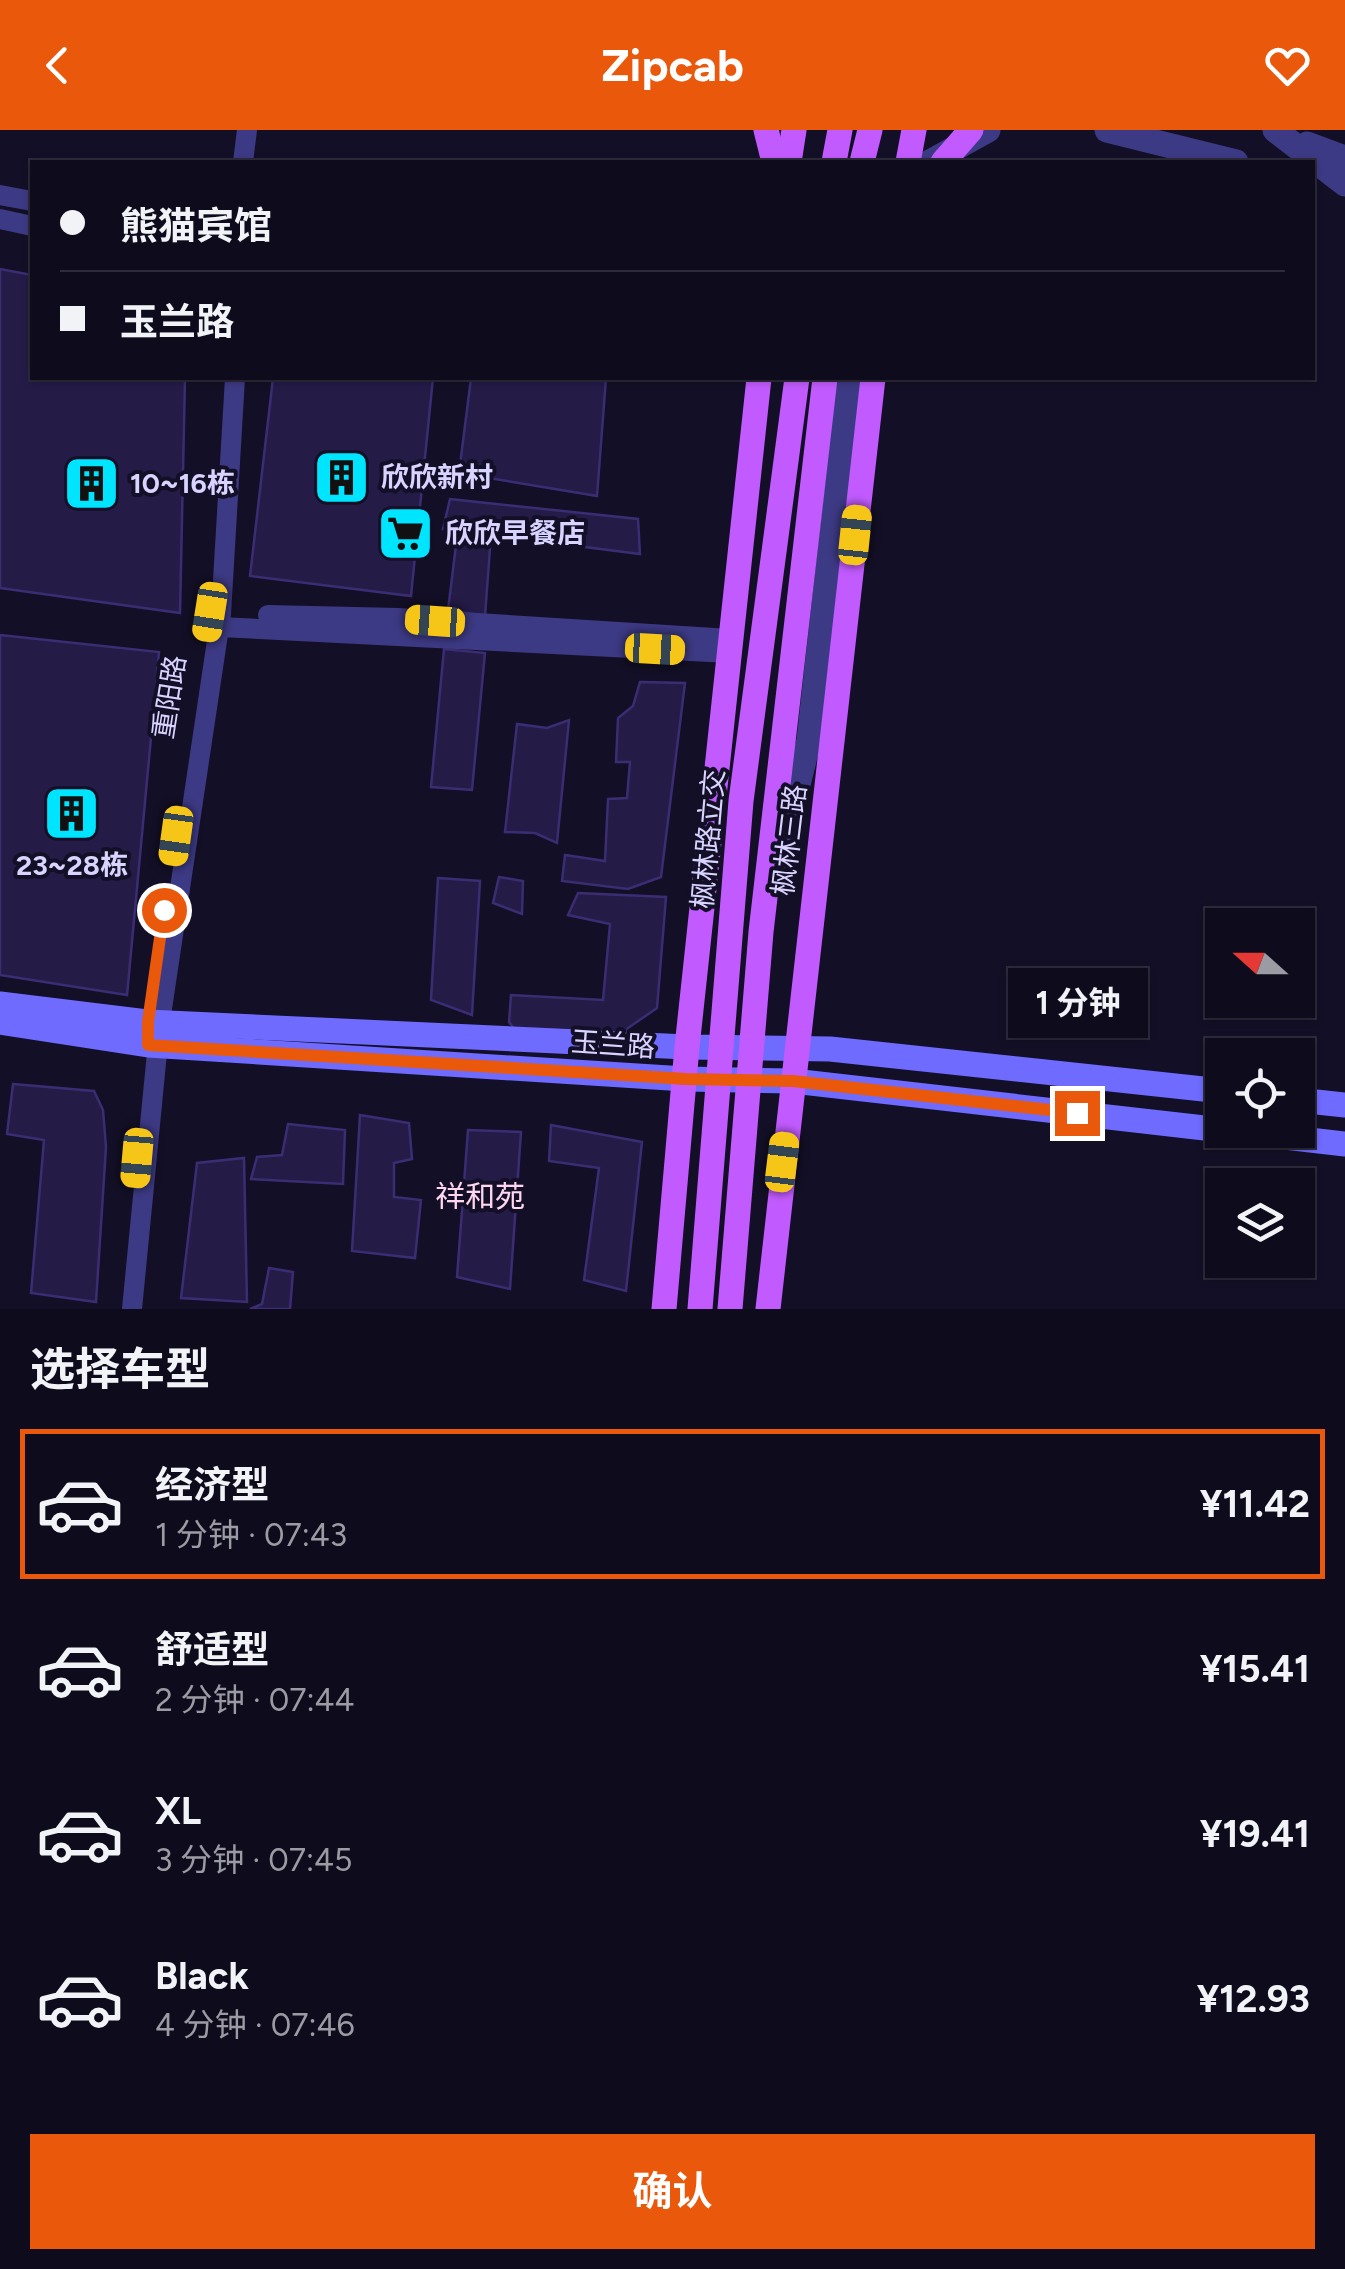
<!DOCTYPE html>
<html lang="zh">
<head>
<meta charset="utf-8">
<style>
  body { margin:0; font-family:Figtree,"Noto Sans SC",sans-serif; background:#171425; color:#f1f3f6; height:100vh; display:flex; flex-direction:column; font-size:38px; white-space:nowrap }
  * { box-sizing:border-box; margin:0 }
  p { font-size:32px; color:#9b9ba3 }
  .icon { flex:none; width:55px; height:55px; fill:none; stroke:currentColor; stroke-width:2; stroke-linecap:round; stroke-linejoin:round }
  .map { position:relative; height:1179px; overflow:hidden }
  .side { display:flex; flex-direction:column; background:#0e0b1c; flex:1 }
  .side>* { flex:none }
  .guide { position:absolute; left:30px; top:30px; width:1285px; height:220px; border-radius:0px; box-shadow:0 2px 8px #0004,0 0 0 2px #2e2b3b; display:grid; align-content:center; height:220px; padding:0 30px; background:#0e0b1c }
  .needle { width:65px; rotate:291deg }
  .tools { position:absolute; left:1205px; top:778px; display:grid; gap:20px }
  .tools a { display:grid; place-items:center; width:110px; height:110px; border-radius:0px; background:#0e0b1c; box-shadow:0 2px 8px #0004,0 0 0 2px #2e2b3b; font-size:50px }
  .end { position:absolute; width:45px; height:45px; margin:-22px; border:12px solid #ea580c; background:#fff; box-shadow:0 0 0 5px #fff }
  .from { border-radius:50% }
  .bubble { position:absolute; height:70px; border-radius:0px; background:#0e0b1c; box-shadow:0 2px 8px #0004,0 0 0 2px #2e2b3b; font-size:32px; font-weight:700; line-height:70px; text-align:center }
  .car { position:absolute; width:30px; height:60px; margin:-30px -15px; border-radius:12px; box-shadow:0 0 8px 2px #0007; background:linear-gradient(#f5c518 24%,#345 0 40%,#f5c518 0 76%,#345 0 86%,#f5c518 0) }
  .guide b { display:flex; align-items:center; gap:35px; height:95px; font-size:38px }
  .guide b+b { border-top:2px solid #2e2b3b }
  .guide i { width:25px; height:25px; background:#f1f3f6 }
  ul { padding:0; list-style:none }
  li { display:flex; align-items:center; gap:30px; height:150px; margin:0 20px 15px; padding:0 10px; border:5px solid transparent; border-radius:0px }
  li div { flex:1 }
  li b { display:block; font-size:38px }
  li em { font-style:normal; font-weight:700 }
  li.active { border-color:#ea580c }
  li>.icon { width:90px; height:90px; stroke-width:1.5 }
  h2 { padding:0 30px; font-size:45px; line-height:120px }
  .button { display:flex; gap:20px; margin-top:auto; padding:20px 30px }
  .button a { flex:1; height:115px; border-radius:0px; background:#ea580c; color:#fff; font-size:40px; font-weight:700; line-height:115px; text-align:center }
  header { display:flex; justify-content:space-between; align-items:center; height:130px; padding:0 30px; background:#ea580c; color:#fff; font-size:45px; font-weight:700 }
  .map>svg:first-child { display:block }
  .building { fill:#241b47; stroke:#3b2d73; stroke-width:2.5 }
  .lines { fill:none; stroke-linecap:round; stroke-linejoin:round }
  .minor { stroke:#3d3a85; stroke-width:20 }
  .tertiary { stroke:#3d3a85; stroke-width:25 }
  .secondary { stroke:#6f6bff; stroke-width:25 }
  .primary { stroke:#c25bff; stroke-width:25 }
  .route { stroke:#ea580c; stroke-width:12 }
  .labels { text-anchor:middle; stroke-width:8; stroke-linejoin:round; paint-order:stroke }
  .poi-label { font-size:28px; font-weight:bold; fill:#d9d4ff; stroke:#130f26; text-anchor:start }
  .street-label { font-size:28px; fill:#d9d4ff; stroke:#130f26 }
  .neighbourhood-label { font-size:30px; fill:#ffd6f0; stroke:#130f26 }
</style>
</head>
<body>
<header><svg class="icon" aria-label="back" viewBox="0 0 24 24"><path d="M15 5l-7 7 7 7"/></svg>Zipcab<svg class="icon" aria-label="heart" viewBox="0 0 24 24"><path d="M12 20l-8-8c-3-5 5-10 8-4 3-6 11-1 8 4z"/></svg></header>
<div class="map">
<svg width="1345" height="1179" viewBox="0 0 1345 1179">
  <rect width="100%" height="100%" fill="#130f26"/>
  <!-- building -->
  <g class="building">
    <polygon points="0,139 32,145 32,248 185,248 180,483 0,458"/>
    <polygon points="273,248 433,248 411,466 250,446"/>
    <polygon points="471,248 606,248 597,366 459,343"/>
    <polygon points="450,369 638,389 640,424 491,405 485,486 448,480 458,399 443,399"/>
    <polygon points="0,505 159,522 127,865 0,845"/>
    <polygon points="444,519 485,523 472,660 431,657"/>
    <polygon points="640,552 685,553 661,747 628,759 562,751 565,725 605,731 608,669 627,668 630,632 616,632 618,588 633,576"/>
    <polygon points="569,590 557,713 535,703 505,702 517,594 547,598"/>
    <polygon points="499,747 523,751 522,784 493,773"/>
    <polygon points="438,748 480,751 472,885 431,870"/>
    <polygon points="578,763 666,767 657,878 628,898 622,910 516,901 509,892 511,865 603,870 610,794 568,785"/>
    <polygon points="13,954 94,961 103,980 106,1017 96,1172 31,1163 44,1010 7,1004"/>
    <polygon points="360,985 409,993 412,1029 394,1033 394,1067 421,1070 415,1128 352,1121"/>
    <polygon points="288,994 345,1000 343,1054 251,1049 257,1027 282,1025"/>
    <polygon points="551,995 642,1012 626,1161 584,1150 599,1038 549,1031"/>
    <polygon points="468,1000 521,1002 510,1159 457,1147"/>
    <polygon points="244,1028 247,1172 181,1168 197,1033"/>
    <polygon points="269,1138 293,1142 290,1179 250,1179 262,1174"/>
  </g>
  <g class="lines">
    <!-- minor -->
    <g class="minor">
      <polyline points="243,32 247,0"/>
      <polyline points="0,65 32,71"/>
      <polyline points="0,89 32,96"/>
      <polyline points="268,485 398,488 730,509"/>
      <polyline points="220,497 730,523"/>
      <polyline points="132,1179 160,892 221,484 235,248"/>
    </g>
    <!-- tertiary -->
    <g class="tertiary">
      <polyline points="1107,0 1236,32"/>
      <polyline points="1275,0 1345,54"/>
      <polyline points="1307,14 1345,28"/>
      <polyline points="930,32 988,0"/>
      <polyline points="776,744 809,610 849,248"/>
    </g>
    <!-- secondary -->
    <g class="secondary">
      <polyline points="0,874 147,892 687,917 830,919 1222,961"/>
      <polyline points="0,892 148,915 685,949 793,951 1222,1000"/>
      <polyline points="1298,970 1345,975"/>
      <polyline points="1224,1000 1345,1014"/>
    </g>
    <!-- primary -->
    <g class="primary">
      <polyline points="766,0 774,32"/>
      <polyline points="789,32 794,0"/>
      <polyline points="834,32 840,0"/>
      <polyline points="862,32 870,0"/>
      <polyline points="908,32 914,0"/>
      <polyline points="943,32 971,0"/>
      <polyline points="664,1179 687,917 759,248"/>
      <polyline points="700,1179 741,671 797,248"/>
      <polyline points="730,1179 761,802 825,248"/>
      <polyline points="768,1179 873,248"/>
    </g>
  </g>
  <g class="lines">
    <!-- route -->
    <polyline class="route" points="164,780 148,892 148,915 686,949 793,951 1077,983"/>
  </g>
  <!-- icons -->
  <defs>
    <symbol id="building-square" viewBox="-11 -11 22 22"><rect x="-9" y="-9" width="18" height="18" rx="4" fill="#00e5ff" stroke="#130f26"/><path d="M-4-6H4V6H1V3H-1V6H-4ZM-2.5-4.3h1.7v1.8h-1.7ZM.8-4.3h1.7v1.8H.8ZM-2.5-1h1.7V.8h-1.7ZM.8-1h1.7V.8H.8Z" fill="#111"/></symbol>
    <symbol id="supermarket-square" viewBox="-11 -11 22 22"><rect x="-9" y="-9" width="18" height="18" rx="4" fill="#00e5ff" stroke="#130f26"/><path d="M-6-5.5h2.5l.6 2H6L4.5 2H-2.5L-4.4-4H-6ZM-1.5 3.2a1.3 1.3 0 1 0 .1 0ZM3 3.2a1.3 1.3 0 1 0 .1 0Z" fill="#111"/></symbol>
  </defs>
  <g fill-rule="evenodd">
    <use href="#building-square" x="310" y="316" width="63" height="63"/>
    <use href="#building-square" x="60" y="322" width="63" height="63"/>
    <use href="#supermarket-square" x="374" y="372" width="63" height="63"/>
    <use href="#building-square" x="40" y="652" width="63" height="63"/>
  </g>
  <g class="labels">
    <!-- poi labels -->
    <g class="poi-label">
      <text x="381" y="357">欣欣新村</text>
      <text x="130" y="363">10~16栋</text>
      <text x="445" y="413">欣欣早餐店</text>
      <text x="72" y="745" text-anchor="middle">23~28栋</text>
    </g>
    <!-- street labels -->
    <g class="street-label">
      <text transform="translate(169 567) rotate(-81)" y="10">重阳路</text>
      <text transform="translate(708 709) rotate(-85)" y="10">枫林路立交</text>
      <text transform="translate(789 710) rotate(-83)" y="10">枫林三路</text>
      <text transform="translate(613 914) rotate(4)" y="10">玉兰路</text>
    </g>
    <!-- neighbourhood labels -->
    <g class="neighbourhood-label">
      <text x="480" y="1077">祥和苑</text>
    </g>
  </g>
</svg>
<div class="tools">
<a><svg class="needle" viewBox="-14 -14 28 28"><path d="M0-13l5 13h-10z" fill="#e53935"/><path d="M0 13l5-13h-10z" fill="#9b9ba3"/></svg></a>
<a><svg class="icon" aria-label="locate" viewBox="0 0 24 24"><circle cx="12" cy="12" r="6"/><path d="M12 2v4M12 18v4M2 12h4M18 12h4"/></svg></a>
<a><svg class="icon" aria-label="layers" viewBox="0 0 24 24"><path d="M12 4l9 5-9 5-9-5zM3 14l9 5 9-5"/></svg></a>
</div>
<i class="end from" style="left:164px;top:780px"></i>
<i class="end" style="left:1077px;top:983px"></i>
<div class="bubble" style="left:1008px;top:838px;width:140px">1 分钟</div>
<i class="car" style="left:855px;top:405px;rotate:6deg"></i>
<i class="car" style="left:210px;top:482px;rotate:189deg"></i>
<i class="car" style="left:435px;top:491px;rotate:274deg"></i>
<i class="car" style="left:655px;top:519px;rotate:93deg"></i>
<i class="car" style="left:176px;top:706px;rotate:188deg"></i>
<i class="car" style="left:137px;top:1028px;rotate:185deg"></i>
<i class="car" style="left:782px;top:1032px;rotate:7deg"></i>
<div class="guide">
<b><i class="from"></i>熊猫宾馆</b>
<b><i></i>玉兰路</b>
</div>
</div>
<section class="side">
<h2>选择车型</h2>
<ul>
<li class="active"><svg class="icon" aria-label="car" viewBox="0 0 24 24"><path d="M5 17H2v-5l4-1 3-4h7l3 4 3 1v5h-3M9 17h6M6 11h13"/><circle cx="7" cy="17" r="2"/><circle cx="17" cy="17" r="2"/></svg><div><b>经济型</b><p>1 分钟 · 07:43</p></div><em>¥11.42</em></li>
<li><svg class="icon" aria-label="car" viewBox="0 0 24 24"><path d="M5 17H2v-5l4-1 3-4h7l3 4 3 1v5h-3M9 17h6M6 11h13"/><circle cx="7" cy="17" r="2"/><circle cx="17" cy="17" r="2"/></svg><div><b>舒适型</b><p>2 分钟 · 07:44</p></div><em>¥15.41</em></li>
<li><svg class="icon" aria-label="car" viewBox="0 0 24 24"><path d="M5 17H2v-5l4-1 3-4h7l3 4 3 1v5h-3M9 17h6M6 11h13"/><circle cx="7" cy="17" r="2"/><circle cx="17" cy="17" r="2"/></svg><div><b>XL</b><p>3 分钟 · 07:45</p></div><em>¥19.41</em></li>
<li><svg class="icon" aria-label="car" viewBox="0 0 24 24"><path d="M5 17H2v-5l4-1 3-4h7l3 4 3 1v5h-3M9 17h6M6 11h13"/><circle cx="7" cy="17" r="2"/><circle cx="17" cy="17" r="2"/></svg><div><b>Black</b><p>4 分钟 · 07:46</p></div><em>¥12.93</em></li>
</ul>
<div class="button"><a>确认</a></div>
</section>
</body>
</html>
